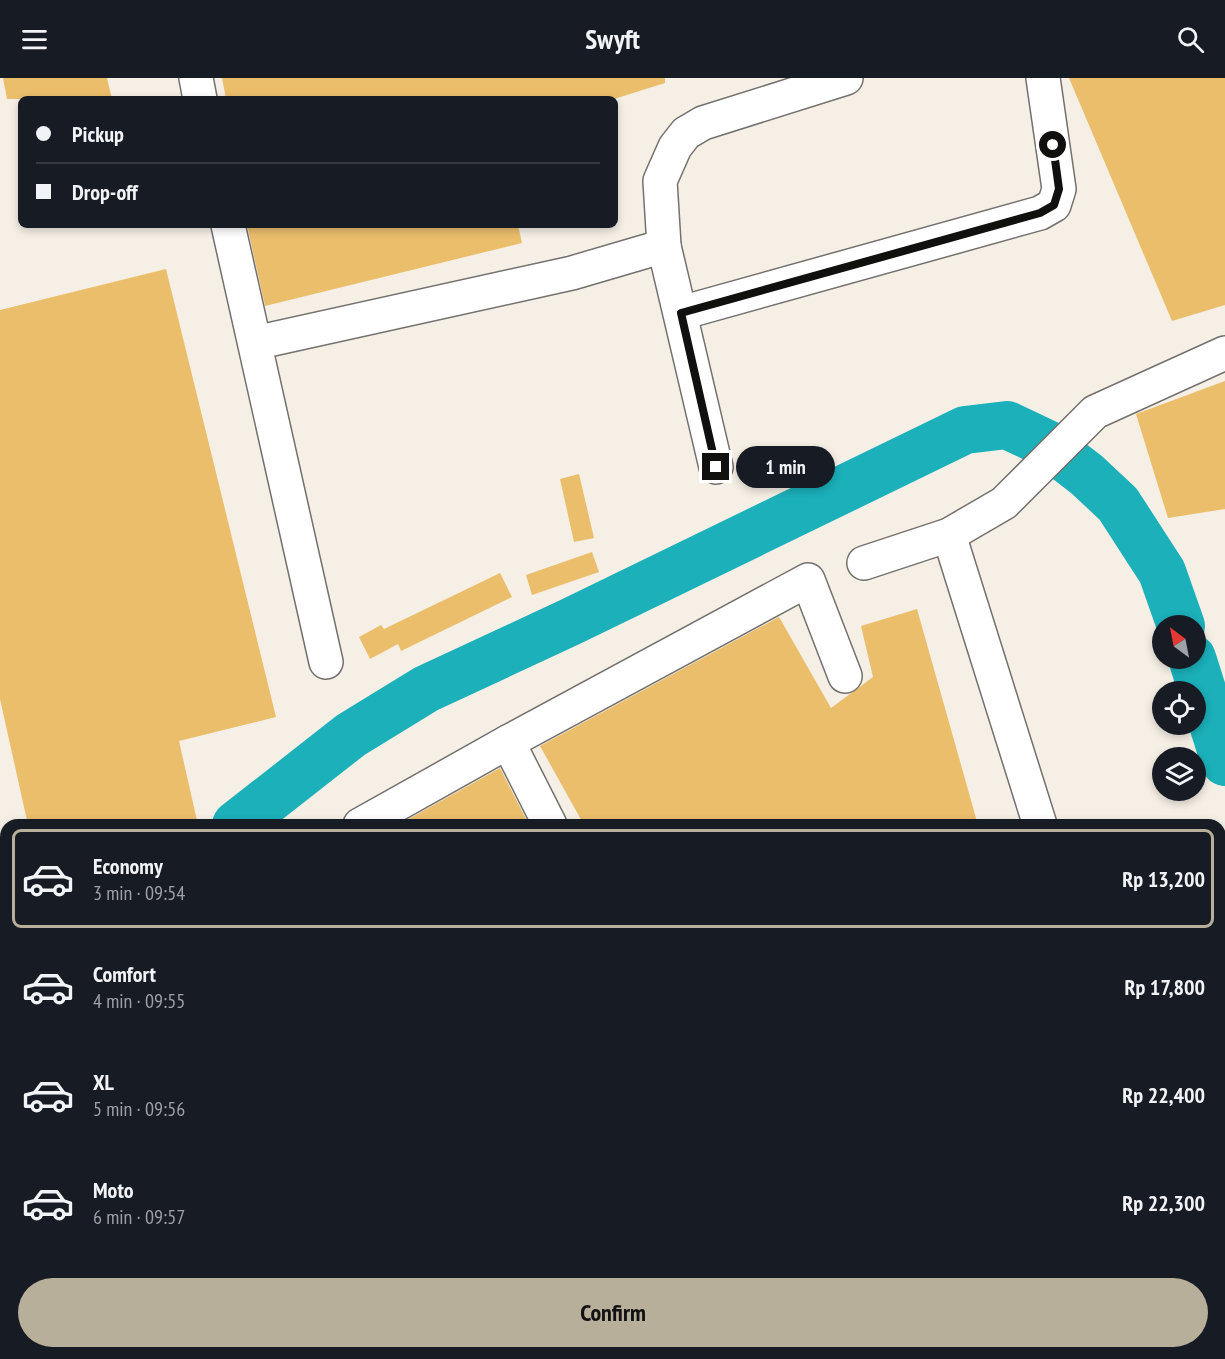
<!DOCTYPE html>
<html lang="en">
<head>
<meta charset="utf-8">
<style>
  body { margin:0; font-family:"PT Sans Narrow",sans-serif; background:#20242c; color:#f1f3f6; height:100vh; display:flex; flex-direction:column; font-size:22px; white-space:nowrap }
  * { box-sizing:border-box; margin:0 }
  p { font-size:20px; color:#9ea1a6 }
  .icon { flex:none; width:33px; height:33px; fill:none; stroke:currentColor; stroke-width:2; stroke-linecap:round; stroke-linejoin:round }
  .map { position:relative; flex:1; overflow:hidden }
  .panel { position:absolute; left:0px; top:741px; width:1226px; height:540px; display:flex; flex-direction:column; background:#171b24; border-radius:18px 18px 0 0; box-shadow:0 3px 9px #0003 }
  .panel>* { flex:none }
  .guide { position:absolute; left:18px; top:18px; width:600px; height:132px; border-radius:9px; box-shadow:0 3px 9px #0003; display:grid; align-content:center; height:132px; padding:0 18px; background:#171b24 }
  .needle { width:39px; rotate:328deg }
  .tools { position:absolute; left:1152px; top:537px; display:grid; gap:12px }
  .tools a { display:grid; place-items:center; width:54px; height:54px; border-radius:50%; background:#171b24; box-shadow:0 3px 9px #0003; font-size:30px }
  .end { position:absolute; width:27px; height:27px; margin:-14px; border:8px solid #10100f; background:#fff; box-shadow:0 0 0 3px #fff }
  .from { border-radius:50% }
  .bubble { position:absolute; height:42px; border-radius:21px; background:#171b24; box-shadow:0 3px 9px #0003; font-size:20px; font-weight:800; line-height:42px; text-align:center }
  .guide b { display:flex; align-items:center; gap:21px; height:57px; font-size:22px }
  .guide b+b { border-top:2px solid #363941 }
  .guide i { width:15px; height:15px; background:#f1f3f6 }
  ul { padding:10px 0 0; list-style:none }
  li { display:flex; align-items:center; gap:18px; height:99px; margin:0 12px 9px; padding:0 6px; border:3px solid transparent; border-radius:9px }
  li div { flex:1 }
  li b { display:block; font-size:22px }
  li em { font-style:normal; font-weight:800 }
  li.on { border-color:#b8af9b }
  li>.icon { width:54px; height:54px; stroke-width:1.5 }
  .button { display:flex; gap:12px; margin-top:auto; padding:12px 18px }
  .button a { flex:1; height:69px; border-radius:36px; background:#b8af9b; color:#111; font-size:24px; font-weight:800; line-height:69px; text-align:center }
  header { display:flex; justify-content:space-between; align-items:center; height:78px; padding:0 18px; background:#171b24; font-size:27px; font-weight:800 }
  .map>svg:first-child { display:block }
  .built { fill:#f5efe5; fill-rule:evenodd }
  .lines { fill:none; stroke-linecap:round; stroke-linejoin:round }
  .river { stroke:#1bb0ba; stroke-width:48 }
  .building { fill:#ebbe6c }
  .minor-casing { stroke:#73716e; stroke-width:36 }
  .minor { stroke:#fff; stroke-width:33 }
  .route { stroke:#10100f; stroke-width:8 }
</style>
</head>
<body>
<header><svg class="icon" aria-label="menu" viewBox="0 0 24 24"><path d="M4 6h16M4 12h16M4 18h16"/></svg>Swyft<svg class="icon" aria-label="search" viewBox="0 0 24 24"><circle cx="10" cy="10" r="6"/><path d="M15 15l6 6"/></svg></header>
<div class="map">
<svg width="1225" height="1281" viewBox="0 0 1225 1281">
  <rect width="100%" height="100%" fill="#fcfaf6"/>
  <!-- built -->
  <path class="built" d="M0,0H1225V1281H0ZM21,21H615V147H21ZM1162,548H1196V580H1162ZM1162,614H1196V646H1162ZM1162,680H1196V712H1162ZM6,747H1220V1275H6Z"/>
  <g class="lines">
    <!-- river -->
    <g class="river">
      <polyline points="1192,580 1225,684"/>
      <polyline points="236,747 351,657 426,611 570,544 965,352 1007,347 1047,366 1087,397 1118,426 1162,494 1181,548"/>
      <polyline points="0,859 6,858"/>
    </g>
  </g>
  <!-- building -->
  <g class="building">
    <polygon points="3,0 107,0 112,21 7,21"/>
    <polygon points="222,0 665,0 665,5 614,21 226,21"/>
    <polygon points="1069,0 1225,0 1225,227 1172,243"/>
    <polygon points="247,147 518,147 522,165 265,228"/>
    <polygon points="166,191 276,639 179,663 198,747 28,747 0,621 0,232"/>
    <polygon points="1225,303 1225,431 1168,440 1136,336"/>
    <polygon points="579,396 594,460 574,464 560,401"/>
    <polygon points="592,474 599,494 532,517 526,497"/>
    <polygon points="500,495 512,519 401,573 398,566 370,581 359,559 381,547 384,551"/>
    <polygon points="917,531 978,747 584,747 540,668 779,539 831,630 873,599 861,548"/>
    <polygon points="500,690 529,747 398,747"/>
  </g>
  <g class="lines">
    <defs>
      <g id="minor">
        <polyline points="196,0 200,21"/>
        <polyline points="228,147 326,584"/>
        <polyline points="681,235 1040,135 1054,127 1059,111 1043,0"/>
        <polyline points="255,265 572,195 664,168"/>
        <polyline points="716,389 664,168 660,103 675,69 686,55 703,45 846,0"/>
        <polyline points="949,457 1040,747"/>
        <polyline points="864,485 949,457 1004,425 1095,334 1225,275"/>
        <polyline points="508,664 550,747"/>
        <polyline points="360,747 508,664 808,502 845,598"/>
        <polyline points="0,1057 6,1068"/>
        <polyline points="1220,1258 1225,1256"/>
        <polyline points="114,1275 117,1281"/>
        <polyline points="483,1275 486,1281"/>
        <polyline points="815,1275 818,1281"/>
        <polyline points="1155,1281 1170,1275"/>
      </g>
    </defs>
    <!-- minor casing -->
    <use href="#minor" class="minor-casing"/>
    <!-- minor -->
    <use href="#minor" class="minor"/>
  </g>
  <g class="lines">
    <!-- route -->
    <polyline class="route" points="716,389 681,235 1040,135 1054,127 1059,111 1053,67"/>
  </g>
</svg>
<div class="tools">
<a><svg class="needle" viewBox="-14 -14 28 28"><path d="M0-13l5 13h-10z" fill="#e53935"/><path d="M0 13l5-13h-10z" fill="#9ea1a6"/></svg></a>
<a><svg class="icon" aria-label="locate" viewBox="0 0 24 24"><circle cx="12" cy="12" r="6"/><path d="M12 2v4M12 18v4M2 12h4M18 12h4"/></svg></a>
<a><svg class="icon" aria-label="layers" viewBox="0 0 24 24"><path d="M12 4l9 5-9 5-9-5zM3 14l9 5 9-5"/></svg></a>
</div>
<i class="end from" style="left:1053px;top:67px"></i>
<i class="end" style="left:716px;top:389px"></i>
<div class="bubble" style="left:736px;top:368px;width:99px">1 min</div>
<div class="guide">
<b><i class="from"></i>Pickup</b>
<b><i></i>Drop-off</b>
</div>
<section class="panel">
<ul>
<li class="on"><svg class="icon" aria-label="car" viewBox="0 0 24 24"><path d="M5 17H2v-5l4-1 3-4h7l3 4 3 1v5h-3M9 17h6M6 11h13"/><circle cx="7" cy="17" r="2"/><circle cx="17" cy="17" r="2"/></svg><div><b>Economy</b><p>3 min · 09:54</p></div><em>Rp 13,200</em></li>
<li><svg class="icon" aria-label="car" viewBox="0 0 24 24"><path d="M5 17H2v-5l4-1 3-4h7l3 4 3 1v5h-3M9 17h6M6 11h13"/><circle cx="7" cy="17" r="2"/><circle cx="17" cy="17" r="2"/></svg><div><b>Comfort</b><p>4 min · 09:55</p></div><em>Rp 17,800</em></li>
<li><svg class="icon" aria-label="car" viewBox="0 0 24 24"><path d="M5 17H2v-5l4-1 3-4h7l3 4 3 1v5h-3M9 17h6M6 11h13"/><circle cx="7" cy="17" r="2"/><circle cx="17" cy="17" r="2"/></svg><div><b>XL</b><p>5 min · 09:56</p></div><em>Rp 22,400</em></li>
<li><svg class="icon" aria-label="car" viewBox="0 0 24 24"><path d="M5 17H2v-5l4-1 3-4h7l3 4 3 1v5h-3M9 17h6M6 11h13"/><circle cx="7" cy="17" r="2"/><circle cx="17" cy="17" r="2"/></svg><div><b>Moto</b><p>6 min · 09:57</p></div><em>Rp 22,300</em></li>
</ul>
<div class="button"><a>Confirm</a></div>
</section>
</div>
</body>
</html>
